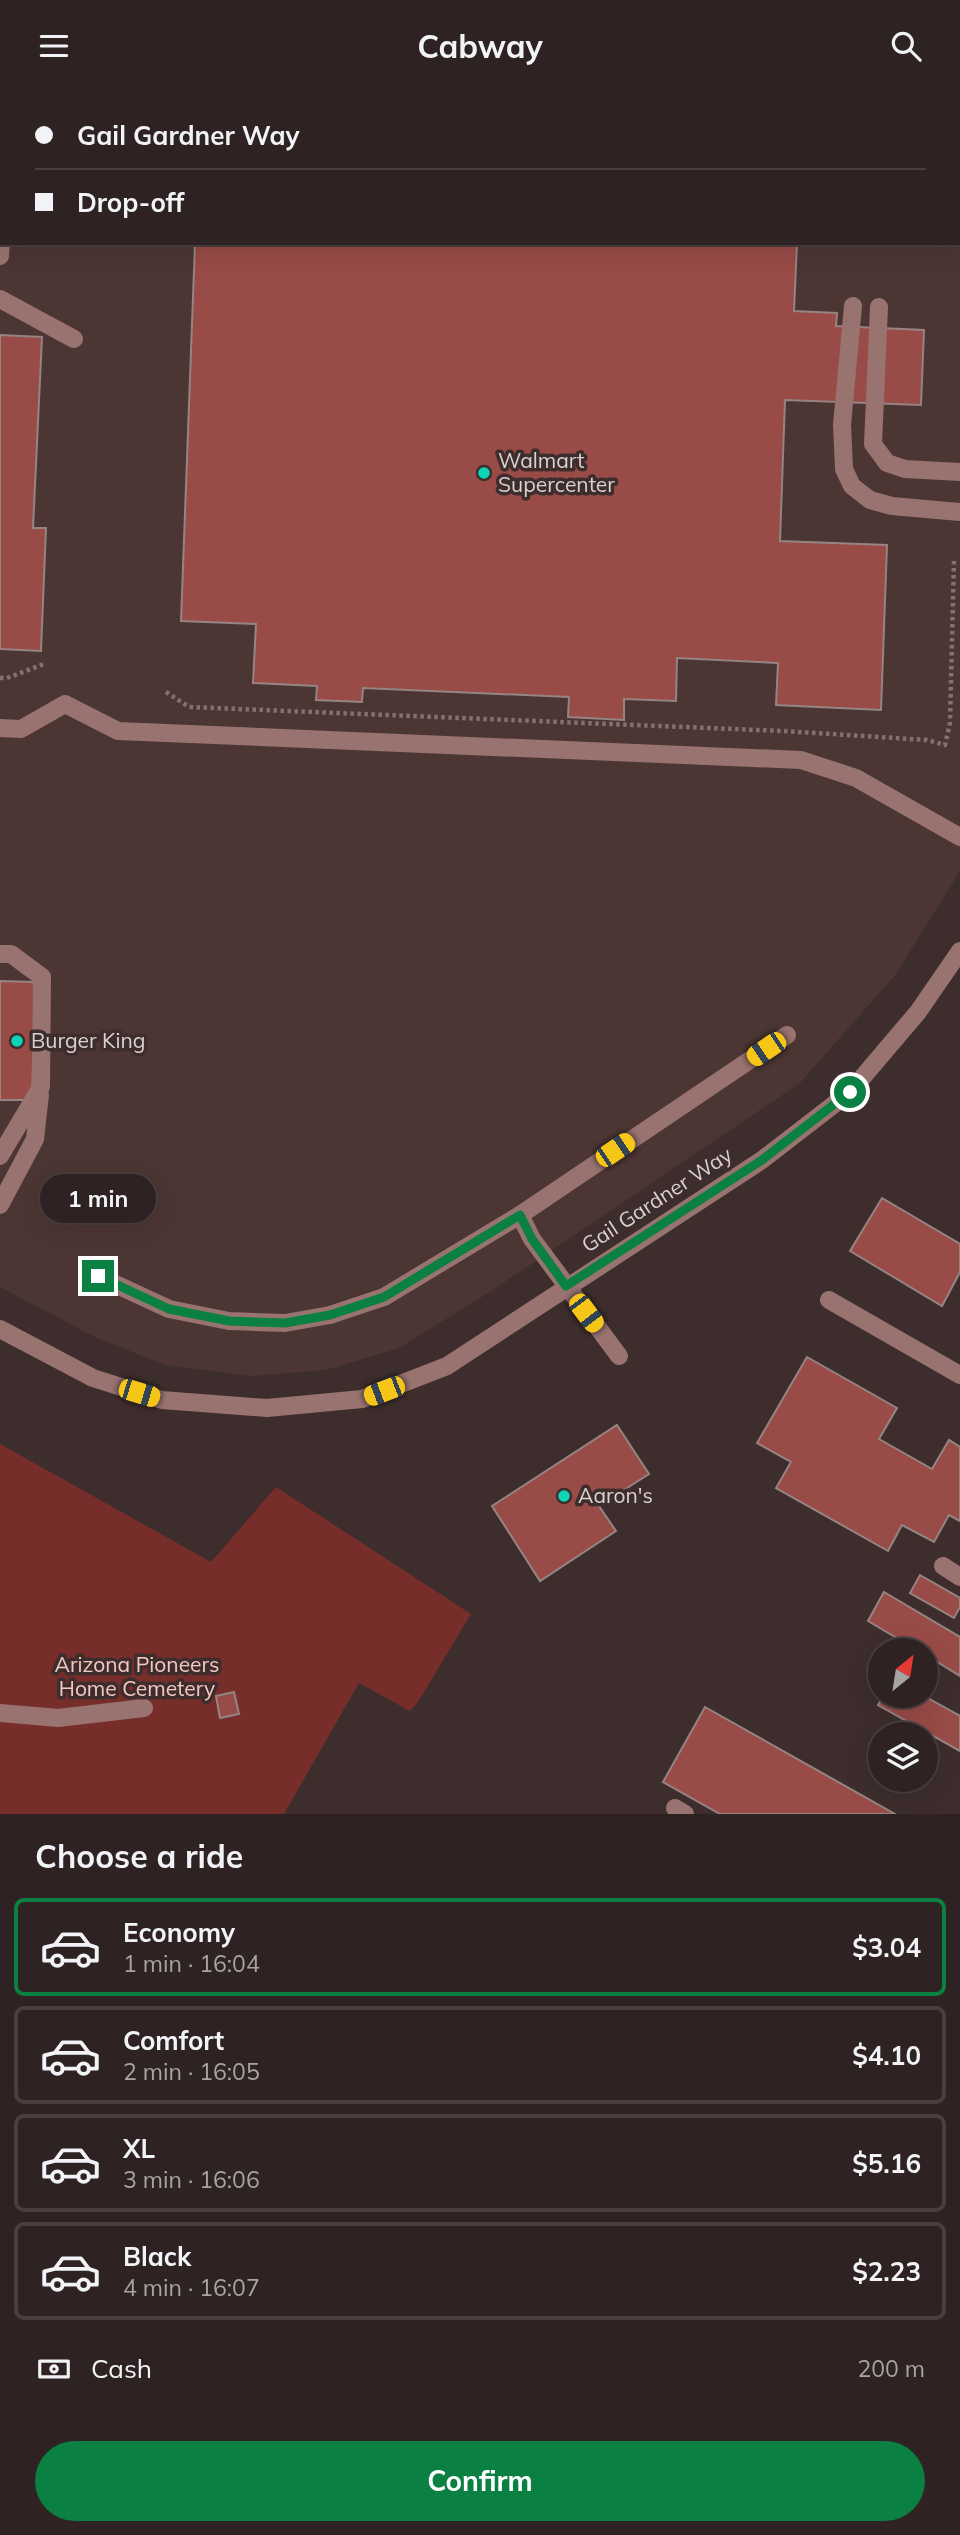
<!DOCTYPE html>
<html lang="en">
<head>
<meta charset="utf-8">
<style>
  body { margin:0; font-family:Mulish,sans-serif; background:#3a2f2f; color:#f1f3f6; height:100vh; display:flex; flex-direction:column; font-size:26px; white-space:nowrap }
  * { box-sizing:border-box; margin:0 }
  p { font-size:23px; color:#a7a4a5 }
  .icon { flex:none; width:38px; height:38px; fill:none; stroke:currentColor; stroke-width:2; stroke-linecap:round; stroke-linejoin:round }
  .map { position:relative; height:1723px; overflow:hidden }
  .details { display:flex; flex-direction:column; background:#2e2222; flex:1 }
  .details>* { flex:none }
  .top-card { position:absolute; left:0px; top:0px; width:961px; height:154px; box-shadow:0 7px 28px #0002,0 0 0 2px #493f40; display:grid; align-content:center; height:154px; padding:0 35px; background:#2e2222 }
  .needle { width:46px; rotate:30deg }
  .controls { position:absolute; left:868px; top:1547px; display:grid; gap:14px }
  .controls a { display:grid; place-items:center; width:70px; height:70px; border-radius:50%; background:#2e2222; box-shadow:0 7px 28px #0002,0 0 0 2px #493f40; font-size:35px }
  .end { position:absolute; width:32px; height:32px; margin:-16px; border:9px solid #0b8043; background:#fff; box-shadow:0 0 0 4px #fff }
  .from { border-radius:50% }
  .bubble { position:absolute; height:49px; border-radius:24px; background:#2e2222; box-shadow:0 7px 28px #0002,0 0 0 2px #493f40; font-size:23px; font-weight:700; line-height:49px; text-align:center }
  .car { position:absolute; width:21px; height:42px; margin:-21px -10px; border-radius:9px; box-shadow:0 0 5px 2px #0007; background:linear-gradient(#f5c518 24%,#345 0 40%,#f5c518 0 76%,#345 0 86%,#f5c518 0) }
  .top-card b { display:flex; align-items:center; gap:24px; height:66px; font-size:26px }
  .top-card b+b { border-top:2px solid #493f40 }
  .top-card i { width:18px; height:18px; background:#f1f3f6 }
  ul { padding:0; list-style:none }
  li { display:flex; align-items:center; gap:21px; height:98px; margin:0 14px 10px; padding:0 21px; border:4px solid #493f40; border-radius:10px }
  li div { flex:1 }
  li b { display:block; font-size:26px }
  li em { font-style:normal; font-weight:700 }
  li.current { border-color:#0b8043 }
  li>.icon { width:63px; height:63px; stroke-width:1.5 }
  h2 { padding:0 35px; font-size:32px; line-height:84px }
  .pay { display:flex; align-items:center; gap:18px; height:77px; padding:0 35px; font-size:26px }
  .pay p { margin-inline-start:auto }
  .primary-button { display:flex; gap:14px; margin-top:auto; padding:14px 35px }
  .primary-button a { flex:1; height:80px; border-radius:42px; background:#0b8043; color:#fff; font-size:28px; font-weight:700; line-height:80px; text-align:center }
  header { display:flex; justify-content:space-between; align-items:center; height:91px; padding:0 35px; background:#2e2222; font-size:32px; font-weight:700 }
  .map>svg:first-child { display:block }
  .built { fill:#4c3634 }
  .green { fill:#772e2b }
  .building { fill:#994b47; stroke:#958482; stroke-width:2 }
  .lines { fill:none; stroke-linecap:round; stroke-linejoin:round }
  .path { stroke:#7f7271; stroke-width:4.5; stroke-dasharray:3.5 3.5; stroke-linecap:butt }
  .minor { stroke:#98736f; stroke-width:18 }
  .route { stroke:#0b8043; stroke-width:9 }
  .poi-dot { fill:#0dd5b5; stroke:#3d2e2d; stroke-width:2.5 }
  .labels { text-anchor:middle; stroke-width:7; stroke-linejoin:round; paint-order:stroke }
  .poi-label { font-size:21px; fill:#dbd1d0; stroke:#3d2e2d; text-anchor:start }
  .street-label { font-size:21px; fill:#dbd1d0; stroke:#3d2e2d }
  .park-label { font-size:21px; fill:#f6c7c2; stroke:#3d2e2d }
</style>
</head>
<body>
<header><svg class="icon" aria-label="menu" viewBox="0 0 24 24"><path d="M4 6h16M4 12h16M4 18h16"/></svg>Cabway<svg class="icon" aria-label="search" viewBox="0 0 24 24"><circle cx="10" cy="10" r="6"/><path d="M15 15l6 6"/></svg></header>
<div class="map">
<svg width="960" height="1723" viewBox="0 0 960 1723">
  <rect width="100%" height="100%" fill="#3d2e2d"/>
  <!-- built -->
  <polygon class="built" points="0,51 2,152 959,152 960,112 960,780 896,883 800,992 490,1201 399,1257 326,1279 251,1285 165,1274 95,1246 0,1196"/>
  <!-- green -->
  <polygon class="green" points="0,1353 211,1471 276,1396 471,1523 418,1611 410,1620 359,1592 284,1723 0,1723"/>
  <!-- building -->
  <g class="building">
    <polygon points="195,152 797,152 794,220 837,222 836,235 924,239 921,314 785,309 780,450 887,454 881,619 776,614 778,572 677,567 676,610 624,608 624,629 568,626 569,606 363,597 362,611 316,609 317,595 253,592 256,533 181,530"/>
    <polygon points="0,244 42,246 33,437 46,437 41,560 0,558"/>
    <polygon points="0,890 35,891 32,1009 0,1009"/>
    <polygon points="882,1107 960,1153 960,1181 942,1215 850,1160"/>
    <polygon points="807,1266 897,1317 879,1348 932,1378 949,1349 960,1356 960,1430 949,1424 934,1451 902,1434 888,1460 776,1397 791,1371 757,1352"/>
    <polygon points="617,1334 649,1383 599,1415 616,1440 540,1490 492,1415"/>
    <polygon points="920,1484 960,1507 960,1516 954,1527 910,1502"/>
    <polygon points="884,1501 960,1546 960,1585 926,1564 926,1559 917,1559 868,1530"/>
    <polygon points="234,1601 239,1623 220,1627 216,1605"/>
    <polygon points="883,1605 924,1605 960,1625 960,1660 878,1614"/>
    <polygon points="705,1616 895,1723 720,1723 663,1691"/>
  </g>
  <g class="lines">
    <!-- path -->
    <g class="path">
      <polyline points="0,587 7,587 44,573"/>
      <polyline points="166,601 189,616 783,640 927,649 945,654 950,632 954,469"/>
    </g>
    <!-- minor -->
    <g class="minor">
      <polyline points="0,82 2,82"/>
      <polyline points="959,139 960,139"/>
      <polyline points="0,165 2,139"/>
      <polyline points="0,208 74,248"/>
      <polyline points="853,215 842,334 844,378 852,395 870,409 892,415 960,421"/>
      <polyline points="879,216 873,353 887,372 905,378 960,381"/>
      <polyline points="0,637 21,638 65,613 118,640 801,669 856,687 960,746"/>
      <polyline points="0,863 11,863 42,886 41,996 0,1065"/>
      <polyline points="0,1114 35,1048 40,1004"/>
      <polyline points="520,1124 532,1148 619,1265"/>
      <polyline points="98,1185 169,1218 229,1230 285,1232 330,1224 384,1206 520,1124 787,944"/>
      <polyline points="829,1209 960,1284"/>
      <polyline points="0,1238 93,1287 162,1309 267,1317 362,1308 447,1275 762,1069 850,1001 918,921 960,860"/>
      <polyline points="943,1475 960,1486"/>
      <polyline points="0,1622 58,1627 144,1617"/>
      <polyline points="675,1717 685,1723"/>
    </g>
  </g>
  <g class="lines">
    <!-- route -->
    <polyline class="route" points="98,1185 169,1218 229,1230 285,1232 330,1224 384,1206 520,1124 532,1148 566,1195 762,1069 850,1001"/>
  </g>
  <!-- markers -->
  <g class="poi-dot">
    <circle cx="484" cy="382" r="7"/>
    <circle cx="17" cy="950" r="7"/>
    <circle cx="564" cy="1405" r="7"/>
  </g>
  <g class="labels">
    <!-- poi labels -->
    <g class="poi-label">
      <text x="498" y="377">Walmart<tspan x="498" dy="24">Supercenter</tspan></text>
      <text x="31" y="957">Burger King</text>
      <text x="578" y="1412">Aaron's</text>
    </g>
    <!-- street labels -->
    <g class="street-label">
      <text transform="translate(657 1109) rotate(-33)" y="7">Gail Gardner Way</text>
    </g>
    <!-- park labels -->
    <g class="park-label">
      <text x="137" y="1581">Arizona Pioneers<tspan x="137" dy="24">Home Cemetery</tspan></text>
    </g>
  </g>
</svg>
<div class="controls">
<a><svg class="needle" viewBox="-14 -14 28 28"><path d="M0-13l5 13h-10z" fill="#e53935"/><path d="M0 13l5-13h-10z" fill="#a7a4a5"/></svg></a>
<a><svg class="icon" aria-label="layers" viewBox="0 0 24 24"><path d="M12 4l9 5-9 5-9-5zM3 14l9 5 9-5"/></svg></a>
</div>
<i class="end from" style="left:850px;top:1001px"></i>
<i class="end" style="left:98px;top:1185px"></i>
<div class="bubble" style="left:40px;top:1083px;width:116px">1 min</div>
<i class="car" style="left:766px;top:958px;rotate:236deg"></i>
<i class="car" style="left:615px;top:1059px;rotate:56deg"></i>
<i class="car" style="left:586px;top:1222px;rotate:143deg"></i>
<i class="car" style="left:384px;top:1300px;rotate:249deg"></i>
<i class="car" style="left:139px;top:1302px;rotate:107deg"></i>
<div class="top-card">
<b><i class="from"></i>Gail Gardner Way</b>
<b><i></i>Drop-off</b>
</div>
</div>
<section class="details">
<h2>Choose a ride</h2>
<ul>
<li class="current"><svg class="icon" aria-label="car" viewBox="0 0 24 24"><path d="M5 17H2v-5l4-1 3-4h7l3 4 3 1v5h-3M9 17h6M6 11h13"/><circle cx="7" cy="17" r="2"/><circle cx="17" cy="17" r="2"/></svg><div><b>Economy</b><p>1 min · 16:04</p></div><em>$3.04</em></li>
<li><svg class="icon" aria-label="car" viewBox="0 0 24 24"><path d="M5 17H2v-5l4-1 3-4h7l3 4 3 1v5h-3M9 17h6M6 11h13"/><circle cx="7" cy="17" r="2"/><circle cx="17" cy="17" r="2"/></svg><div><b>Comfort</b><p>2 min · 16:05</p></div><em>$4.10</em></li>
<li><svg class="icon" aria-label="car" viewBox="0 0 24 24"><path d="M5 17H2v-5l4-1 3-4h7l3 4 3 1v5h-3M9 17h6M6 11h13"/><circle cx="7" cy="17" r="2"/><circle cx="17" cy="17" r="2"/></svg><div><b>XL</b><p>3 min · 16:06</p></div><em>$5.16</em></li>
<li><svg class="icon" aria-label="car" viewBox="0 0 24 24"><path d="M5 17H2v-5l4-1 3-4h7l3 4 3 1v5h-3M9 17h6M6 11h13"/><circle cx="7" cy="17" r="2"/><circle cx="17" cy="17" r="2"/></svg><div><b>Black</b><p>4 min · 16:07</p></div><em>$2.23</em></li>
</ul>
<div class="pay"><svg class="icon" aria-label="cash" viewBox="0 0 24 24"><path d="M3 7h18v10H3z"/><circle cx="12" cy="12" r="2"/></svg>Cash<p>200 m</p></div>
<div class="primary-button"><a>Confirm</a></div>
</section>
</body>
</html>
